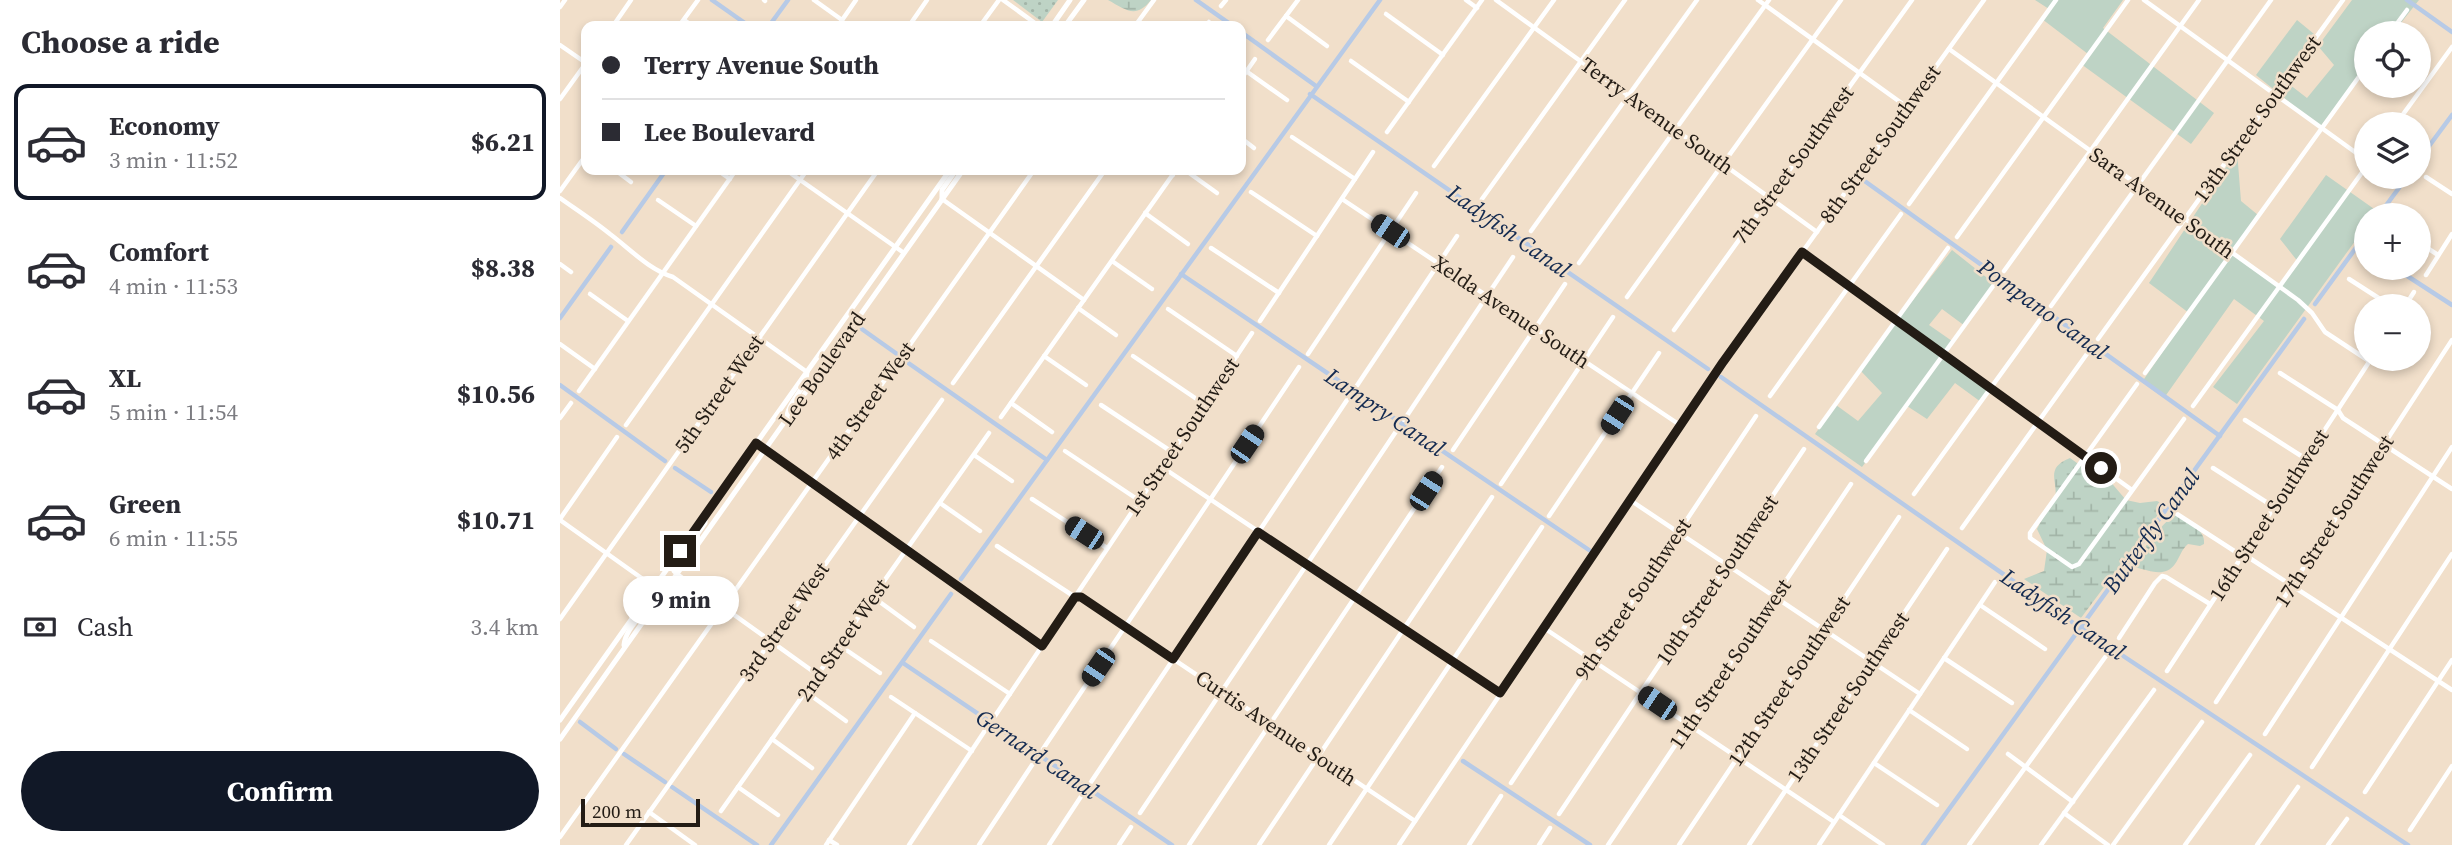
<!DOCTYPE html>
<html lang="en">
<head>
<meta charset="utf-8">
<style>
  body { margin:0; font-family:"Source Serif 4",serif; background:#f2f2f3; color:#2b2b33; height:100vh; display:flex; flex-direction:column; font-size:26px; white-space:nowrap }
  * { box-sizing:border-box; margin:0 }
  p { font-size:23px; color:#7c7c81 }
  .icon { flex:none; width:38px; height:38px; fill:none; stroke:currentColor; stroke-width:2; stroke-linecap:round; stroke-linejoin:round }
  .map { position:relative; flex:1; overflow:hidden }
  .details { display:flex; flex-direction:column; background:#fff; width:560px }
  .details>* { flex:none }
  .banner { position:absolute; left:21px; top:21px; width:665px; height:154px; border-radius:14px; box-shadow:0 4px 10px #0003; display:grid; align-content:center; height:154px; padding:0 21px; background:#fff }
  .fabs { position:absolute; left:1794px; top:21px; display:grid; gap:14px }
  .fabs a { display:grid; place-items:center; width:77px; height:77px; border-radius:50%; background:#fff; box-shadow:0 4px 10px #0003; font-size:35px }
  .scale { position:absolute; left:21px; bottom:18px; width:119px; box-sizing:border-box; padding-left:7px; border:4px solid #231c15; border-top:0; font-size:19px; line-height:24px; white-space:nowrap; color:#231c15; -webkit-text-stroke:5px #f1dfca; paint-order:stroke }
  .end { position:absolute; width:32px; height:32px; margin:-16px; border:9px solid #231c15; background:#fff; box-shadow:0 0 0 4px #fff }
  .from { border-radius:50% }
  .bubble { position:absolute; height:49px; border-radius:24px; background:#fff; box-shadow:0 4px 10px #0003; font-size:23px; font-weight:700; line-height:49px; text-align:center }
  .car { position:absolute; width:21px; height:42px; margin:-21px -10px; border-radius:9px; box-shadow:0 0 5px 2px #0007; background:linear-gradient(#222 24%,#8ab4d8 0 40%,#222 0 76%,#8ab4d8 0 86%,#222 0) }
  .banner b { display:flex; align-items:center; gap:24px; height:66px; font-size:26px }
  .banner b+b { border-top:2px solid #e1e1e2 }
  .banner i { width:18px; height:18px; background:#2b2b33 }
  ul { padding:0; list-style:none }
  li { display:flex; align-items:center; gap:21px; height:116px; margin:0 14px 10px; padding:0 7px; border:4px solid transparent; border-radius:14px }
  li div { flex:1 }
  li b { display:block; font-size:26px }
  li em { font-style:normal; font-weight:700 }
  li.selected { border-color:#111827 }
  li>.icon { width:63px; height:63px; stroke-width:1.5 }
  h2 { padding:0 21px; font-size:32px; line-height:84px }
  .pay { display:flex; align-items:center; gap:18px; height:77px; padding:0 21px; font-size:26px }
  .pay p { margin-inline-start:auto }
  .action { display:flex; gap:14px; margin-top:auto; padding:14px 21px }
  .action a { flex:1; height:80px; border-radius:42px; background:#111827; color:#fff; font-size:28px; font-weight:700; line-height:80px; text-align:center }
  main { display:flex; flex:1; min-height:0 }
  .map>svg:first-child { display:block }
  .grass { fill:#bed3c5 }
  .wetland { fill:url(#wetland-marsh) }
  .park { fill:url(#park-dots) }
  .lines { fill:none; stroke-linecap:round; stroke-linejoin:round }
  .canal { stroke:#b7cae6; stroke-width:4.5 }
  .minor { stroke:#fff; stroke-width:4.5 }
  .major { stroke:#fff; stroke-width:5 }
  .route { stroke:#231c15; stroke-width:9 }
  .labels { text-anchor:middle; stroke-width:5; stroke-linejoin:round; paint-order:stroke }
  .street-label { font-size:21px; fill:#231c15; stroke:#f1dfca }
  .water-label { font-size:23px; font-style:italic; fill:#132a50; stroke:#f1dfca }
</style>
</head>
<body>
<main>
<section class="details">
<h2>Choose a ride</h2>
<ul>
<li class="selected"><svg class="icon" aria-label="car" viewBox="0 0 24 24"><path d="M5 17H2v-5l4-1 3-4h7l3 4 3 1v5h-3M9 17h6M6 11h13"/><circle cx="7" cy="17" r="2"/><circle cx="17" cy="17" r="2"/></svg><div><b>Economy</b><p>3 min · 11:52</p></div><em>$6.21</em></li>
<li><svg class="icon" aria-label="car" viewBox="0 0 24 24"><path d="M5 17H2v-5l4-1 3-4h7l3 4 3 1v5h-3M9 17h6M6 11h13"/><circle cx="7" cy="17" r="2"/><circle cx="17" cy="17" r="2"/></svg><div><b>Comfort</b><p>4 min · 11:53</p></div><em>$8.38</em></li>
<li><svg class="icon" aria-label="car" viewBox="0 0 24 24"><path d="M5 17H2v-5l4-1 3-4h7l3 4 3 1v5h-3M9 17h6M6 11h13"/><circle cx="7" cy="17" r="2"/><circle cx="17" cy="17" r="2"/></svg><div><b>XL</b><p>5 min · 11:54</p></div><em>$10.56</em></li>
<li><svg class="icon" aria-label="car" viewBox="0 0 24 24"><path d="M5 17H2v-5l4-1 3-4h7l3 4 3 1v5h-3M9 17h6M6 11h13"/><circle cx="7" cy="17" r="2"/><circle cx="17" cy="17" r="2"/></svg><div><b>Green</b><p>6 min · 11:55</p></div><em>$10.71</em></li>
</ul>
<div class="pay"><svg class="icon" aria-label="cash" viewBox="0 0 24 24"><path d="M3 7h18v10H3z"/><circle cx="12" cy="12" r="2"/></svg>Cash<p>3.4 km</p></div>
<div class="action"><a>Confirm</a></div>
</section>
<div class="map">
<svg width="1892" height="845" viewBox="0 0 1892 845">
  <defs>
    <pattern id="wetland-marsh" width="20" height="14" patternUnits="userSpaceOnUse" patternTransform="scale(1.75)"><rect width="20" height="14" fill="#bed3c5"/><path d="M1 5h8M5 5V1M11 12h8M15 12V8" fill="none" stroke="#a3b5a8"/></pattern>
    <pattern id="park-dots" width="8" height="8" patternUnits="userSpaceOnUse" patternTransform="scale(1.75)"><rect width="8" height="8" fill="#bed3c5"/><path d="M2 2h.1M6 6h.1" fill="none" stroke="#a3b5a8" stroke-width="1.8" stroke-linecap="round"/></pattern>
  </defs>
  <rect width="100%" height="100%" fill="#f1dfca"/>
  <!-- grass -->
  <g class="grass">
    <polygon points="1475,0 1563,0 1543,28 1654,113 1631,144 1521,64 1528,54 1482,19 1489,9"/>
    <polygon points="1792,0 1859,0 1833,33 1806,33 1806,68 1760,127 1696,75 1737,20 1754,34 1721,78 1747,98 1774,65 1758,46"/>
    <polygon points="1677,151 1681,201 1698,215 1672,251 1721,286 1739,263 1720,239 1766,175 1817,211 1814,215 1806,215 1806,226 1677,404 1653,387 1704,321 1674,299 1604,398 1582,382 1629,313 1589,283"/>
    <polygon points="1392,250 1436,285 1405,326 1382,309 1369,325 1392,341 1383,353 1432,389 1421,402 1395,383 1367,419 1347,406 1302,467 1255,434 1276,405 1298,421 1322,393 1299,369"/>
  </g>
  <!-- wetland -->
  <g class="wetland">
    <path d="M548,0H591C576,19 566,10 548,0Z"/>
    <path d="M1510,458L1524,468L1543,473L1566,500L1580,503L1597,501L1605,505L1521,618L1464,579L1484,571L1487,550L1477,529C1482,518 1489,510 1494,500C1501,484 1482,469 1510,458Z"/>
    <path d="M1616,515C1627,523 1646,529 1644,544L1640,546L1628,544C1621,550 1620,557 1615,564C1603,580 1586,568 1571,567C1580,554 1603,520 1616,515Z"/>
  </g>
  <!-- park -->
  <polygon class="park" points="453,0 498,0 482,22"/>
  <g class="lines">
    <!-- canal -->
    <g class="canal">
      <polyline points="152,0 189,26"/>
      <polyline points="636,0 673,26"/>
      <polyline points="1847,0 1892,32"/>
      <polyline points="209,26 228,0"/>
      <polyline points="681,32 756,86"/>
      <polyline points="750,94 1148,369"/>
      <polyline points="1858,161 1892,115"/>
      <polyline points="1306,182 1660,436"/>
      <polyline points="1819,215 1847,177"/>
      <polyline points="62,232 106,170"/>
      <polyline points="1835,268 1892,305"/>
      <polyline points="621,274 1029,550"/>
      <polyline points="1755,304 1806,234"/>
      <polyline points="0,318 51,247"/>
      <polyline points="299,327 337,354"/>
      <polyline points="344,360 487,460"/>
      <polyline points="1161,377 1512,622 1848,845"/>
      <polyline points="0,385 105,461"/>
      <polyline points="115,468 151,492"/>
      <polyline points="401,579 820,0"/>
      <polyline points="343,663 612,845"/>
      <polyline points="20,722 56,749"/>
      <polyline points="64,754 105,782"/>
      <polyline points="903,761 1030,845"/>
      <polyline points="112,787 197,845"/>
      <polyline points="211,845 391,594"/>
      <polyline points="1363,845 1744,319"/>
    </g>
    <!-- minor -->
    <g class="minor">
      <polyline points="204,0 205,1"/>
      <polyline points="254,0 282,20"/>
      <polyline points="443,0 479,26"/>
      <polyline points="906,0 917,8"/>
      <polyline points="936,0 1257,232"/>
      <polyline points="1198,0 1347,107"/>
      <polyline points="1584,0 1806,160"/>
      <polyline points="661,6 666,0"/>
      <polyline points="0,7 5,0"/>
      <polyline points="826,14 883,55"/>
      <polyline points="726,16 767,46"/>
      <polyline points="124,20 133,26"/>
      <polyline points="53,26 71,0"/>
      <polyline points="119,26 138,0"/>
      <polyline points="278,26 296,0"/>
      <polyline points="349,26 367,0"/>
      <polyline points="420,26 439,0"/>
      <polyline points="575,26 594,0"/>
      <polyline points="646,26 649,22"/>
      <polyline points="1830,33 1847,10"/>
      <polyline points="708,40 738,0"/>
      <polyline points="0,45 26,63"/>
      <polyline points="1389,49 1738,300 1752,313 1765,332 1809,361"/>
      <polyline points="791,61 849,102"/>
      <polyline points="686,71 727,100"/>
      <polyline points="681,79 695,59"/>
      <polyline points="0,99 26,63"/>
      <polyline points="1836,124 1892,47"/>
      <polyline points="827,132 922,0"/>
      <polyline points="732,137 795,179"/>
      <polyline points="681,138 694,148"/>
      <polyline points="874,166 994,0"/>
      <polyline points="55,170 71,182"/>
      <polyline points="157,170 170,179"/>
      <polyline points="226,170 344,253"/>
      <polyline points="606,170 613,175"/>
      <polyline points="625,170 657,193"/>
      <polyline points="1829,177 1830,178"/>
      <polyline points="1866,177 1892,194"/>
      <polyline points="0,191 26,155"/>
      <polyline points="691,192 757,236"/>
      <path d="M0,198C17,210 34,221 50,234C70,249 88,269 113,277L247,372"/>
      <polyline points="382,199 524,300"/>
      <polyline points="782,199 1120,425"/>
      <polyline points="922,199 1065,0"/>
      <polyline points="98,200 136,226"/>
      <polyline points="1349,204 1496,0"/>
      <polyline points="585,213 628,244"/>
      <polyline points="971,231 1137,0"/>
      <polyline points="1397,237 1568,0"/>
      <polyline points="1858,242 1878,255"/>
      <polyline points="651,248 719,293"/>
      <polyline points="1242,252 1572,490"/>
      <polyline points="552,261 592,289"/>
      <polyline points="1019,263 1209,0"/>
      <polyline points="0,264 11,272"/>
      <polyline points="1444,271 1639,0"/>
      <polyline points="1866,275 1892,234"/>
      <polyline points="1789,279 1831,306"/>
      <polyline points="30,294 68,321"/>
      <polyline points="1067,297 1281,0"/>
      <polyline points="1491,306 1711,0"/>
      <polyline points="1845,306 1854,292"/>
      <polyline points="518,308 556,335"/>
      <polyline points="608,309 677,356"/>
      <polyline points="700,321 813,152"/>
      <polyline points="1114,330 1352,0"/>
      <polyline points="1538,339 1783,0"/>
      <polyline points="0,344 35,369"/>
      <polyline points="748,354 856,193"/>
      <polyline points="484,356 526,385"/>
      <polyline points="573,356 644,404"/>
      <polyline points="1585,373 1806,67"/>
      <polyline points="1720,373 1778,410 1783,418 1892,489"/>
      <polyline points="393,383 545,170"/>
      <polyline points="1577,384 1470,533 1470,538 1512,567 1519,564 1624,419"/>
      <polyline points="796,387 897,236"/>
      <polyline points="19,391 176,170"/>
      <polyline points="1210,396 1341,214"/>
      <polyline points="451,403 492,432"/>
      <polyline points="541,405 612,452"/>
      <polyline points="1633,406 1806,167"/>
      <polyline points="441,417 616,170"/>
      <polyline points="0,418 11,403"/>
      <polyline points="844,420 953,257"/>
      <polyline points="1685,420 1746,459"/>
      <polyline points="66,425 247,170"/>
      <polyline points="1259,427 1388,248"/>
      <polyline points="196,443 482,646"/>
      <polyline points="893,450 1005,284"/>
      <polyline points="505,451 580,501"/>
      <polyline points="414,455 452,481"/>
      <polyline points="1306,461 1436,282"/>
      <polyline points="602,467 940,693"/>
      <polyline points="1653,468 1714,507"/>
      <polyline points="941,484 1053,317"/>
      <polyline points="1354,494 1482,317"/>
      <polyline points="472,499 547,548"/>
      <polyline points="1070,500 1360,694"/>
      <polyline points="380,503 420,531"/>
      <polyline points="1617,514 1682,556 1688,557 1892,690"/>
      <polyline points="989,516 1099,353"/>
      <polyline points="0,519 57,437"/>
      <polyline points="0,520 94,587"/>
      <polyline points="1402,528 1529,351"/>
      <polyline points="437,546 515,597 521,597 531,604 855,821"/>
      <polyline points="117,574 258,675"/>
      <polyline points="313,597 354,627"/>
      <polyline points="1420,605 1485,649"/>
      <polyline points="0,619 318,170"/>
      <polyline points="984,628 1274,822"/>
      <polyline points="1559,638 1595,583 1602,576 1606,577 1650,604"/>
      <polyline points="371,641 450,694"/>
      <polyline points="279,645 320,673"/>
      <polyline points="1384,658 1452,703"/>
      <polyline points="1607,671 1811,359"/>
      <polyline points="246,692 286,721"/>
      <polyline points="331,697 412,751"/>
      <polyline points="1656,702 1892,340"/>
      <polyline points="1349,710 1407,749"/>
      <polyline points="435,716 692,333"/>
      <polyline points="1705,734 1892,447"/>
      <polyline points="212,739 252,768"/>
      <polyline points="483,749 739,367"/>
      <polyline points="1448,754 1513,802"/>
      <polyline points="1314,763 1377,805"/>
      <polyline points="1752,767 1892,554"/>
      <polyline points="531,782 787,400"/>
      <polyline points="951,783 1196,416"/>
      <polyline points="178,787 218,815"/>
      <polyline points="1805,792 1892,660"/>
      <polyline points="161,811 429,433"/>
      <polyline points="89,812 135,845"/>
      <polyline points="580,813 837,430"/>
      <polyline points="1504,813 1548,845"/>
      <polyline points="999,814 1244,449"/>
      <polyline points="1279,815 1323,845"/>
      <polyline points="1850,830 1892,766"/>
      <polyline points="0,837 474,170"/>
      <polyline points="269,840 277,845"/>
      <polyline points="66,845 382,400"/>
      <polyline points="266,845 355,713"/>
      <polyline points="349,845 426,729"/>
      <polyline points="419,845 474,762"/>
      <polyline points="489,845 522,795"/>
      <polyline points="559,845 571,827"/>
      <polyline points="629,845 882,467"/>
      <polyline points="699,845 932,497"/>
      <polyline points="769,845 982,527"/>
      <polyline points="839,845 1163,362 1424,0"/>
      <polyline points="909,845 941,796"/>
      <polyline points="979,845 990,828"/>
      <polyline points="1048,845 1291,484"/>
      <polyline points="1119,845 1339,517"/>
      <polyline points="1189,845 1387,549"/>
      <polyline points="1259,845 1435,582"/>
      <polyline points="1409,845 1546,656"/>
      <polyline points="1481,845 1594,690"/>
      <polyline points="1553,845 1642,722"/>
      <polyline points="1625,845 1690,755"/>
      <polyline points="1697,845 1738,787"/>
      <polyline points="1768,845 1787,819"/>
    </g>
    <!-- major -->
    <g class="major">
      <polyline points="492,26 510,0"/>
      <polyline points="505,26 524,0"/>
      <polyline points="382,199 382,190 396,170"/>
      <path d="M227,415C230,399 247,388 247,372"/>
      <polyline points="117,574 114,571 115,566 145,523 145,518"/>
      <path d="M64,645C66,623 94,610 94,587"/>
      <polyline points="0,720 390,170"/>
      <polyline points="0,739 403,170"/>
    </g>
  </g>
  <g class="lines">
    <!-- route -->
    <polyline class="route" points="120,551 196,443 482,646 515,597 521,597 613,659 698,532 940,693 1163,362 1242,252 1541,468"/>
  </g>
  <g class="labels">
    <!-- street labels -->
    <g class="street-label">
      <text transform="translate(1097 116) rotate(36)" y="7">Terry Avenue South</text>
      <text transform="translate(1697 119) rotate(-54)" y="7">13th Street Southwest</text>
      <text transform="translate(1320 144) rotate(-54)" y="7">8th Street Southwest</text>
      <text transform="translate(1233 165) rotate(-54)" y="7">7th Street Southwest</text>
      <text transform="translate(1602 203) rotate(36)" y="7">Sara Avenue South</text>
      <text transform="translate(951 312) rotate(34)" y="7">Xelda Avenue South</text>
      <text transform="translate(262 369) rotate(-55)" y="7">Lee Boulevard</text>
      <text transform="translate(159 394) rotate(-55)" y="7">5th Street West</text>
      <text transform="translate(310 401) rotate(-55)" y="7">4th Street West</text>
      <text transform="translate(622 437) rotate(-56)" y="7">1st Street Southwest</text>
      <text transform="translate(1709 515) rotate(-57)" y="7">16th Street Southwest</text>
      <text transform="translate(1774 521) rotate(-57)" y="7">17th Street Southwest</text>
      <text transform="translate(1157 580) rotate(-56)" y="7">10th Street Southwest</text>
      <text transform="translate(1073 599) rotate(-56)" y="7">9th Street Southwest</text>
      <text transform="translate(224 622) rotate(-55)" y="7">3rd Street West</text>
      <text transform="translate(283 640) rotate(-55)" y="7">2nd Street West</text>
      <text transform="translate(1170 664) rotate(-56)" y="7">11th Street Southwest</text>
      <text transform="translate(1229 681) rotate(-56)" y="7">12th Street Southwest</text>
      <text transform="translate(1288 697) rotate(-56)" y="7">13th Street Southwest</text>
      <text transform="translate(716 728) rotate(34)" y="7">Curtis Avenue South</text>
    </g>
    <!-- water labels -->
    <g class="water-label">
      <text transform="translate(949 231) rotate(35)" y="8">Ladyfish Canal</text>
      <text transform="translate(1483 309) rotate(36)" y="8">Pompano Canal</text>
      <text transform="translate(825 412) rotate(34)" y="8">Lampry Canal</text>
      <text transform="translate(1591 531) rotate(-54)" y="8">Butterfly Canal</text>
      <text transform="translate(1503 614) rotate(34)" y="8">Ladyfish Canal</text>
      <text transform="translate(477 754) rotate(34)" y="8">Gernard Canal</text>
    </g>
  </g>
</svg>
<div class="fabs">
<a><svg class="icon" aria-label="locate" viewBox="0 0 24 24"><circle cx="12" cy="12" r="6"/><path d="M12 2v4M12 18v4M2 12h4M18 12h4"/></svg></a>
<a><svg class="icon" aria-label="layers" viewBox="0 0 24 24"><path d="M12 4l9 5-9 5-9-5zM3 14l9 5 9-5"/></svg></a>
<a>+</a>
<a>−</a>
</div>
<div class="scale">200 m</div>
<i class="end from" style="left:1541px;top:468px"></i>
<i class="end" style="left:120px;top:551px"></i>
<div class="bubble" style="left:63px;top:576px;width:116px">9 min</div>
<i class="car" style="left:830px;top:231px;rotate:304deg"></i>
<i class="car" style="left:1057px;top:415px;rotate:213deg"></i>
<i class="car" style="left:687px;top:444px;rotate:34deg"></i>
<i class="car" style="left:866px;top:491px;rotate:33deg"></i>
<i class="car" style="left:524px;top:533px;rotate:303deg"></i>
<i class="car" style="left:538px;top:667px;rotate:214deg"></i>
<i class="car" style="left:1097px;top:703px;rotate:304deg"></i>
<div class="banner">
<b><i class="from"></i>Terry Avenue South</b>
<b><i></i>Lee Boulevard</b>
</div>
</div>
</main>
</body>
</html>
